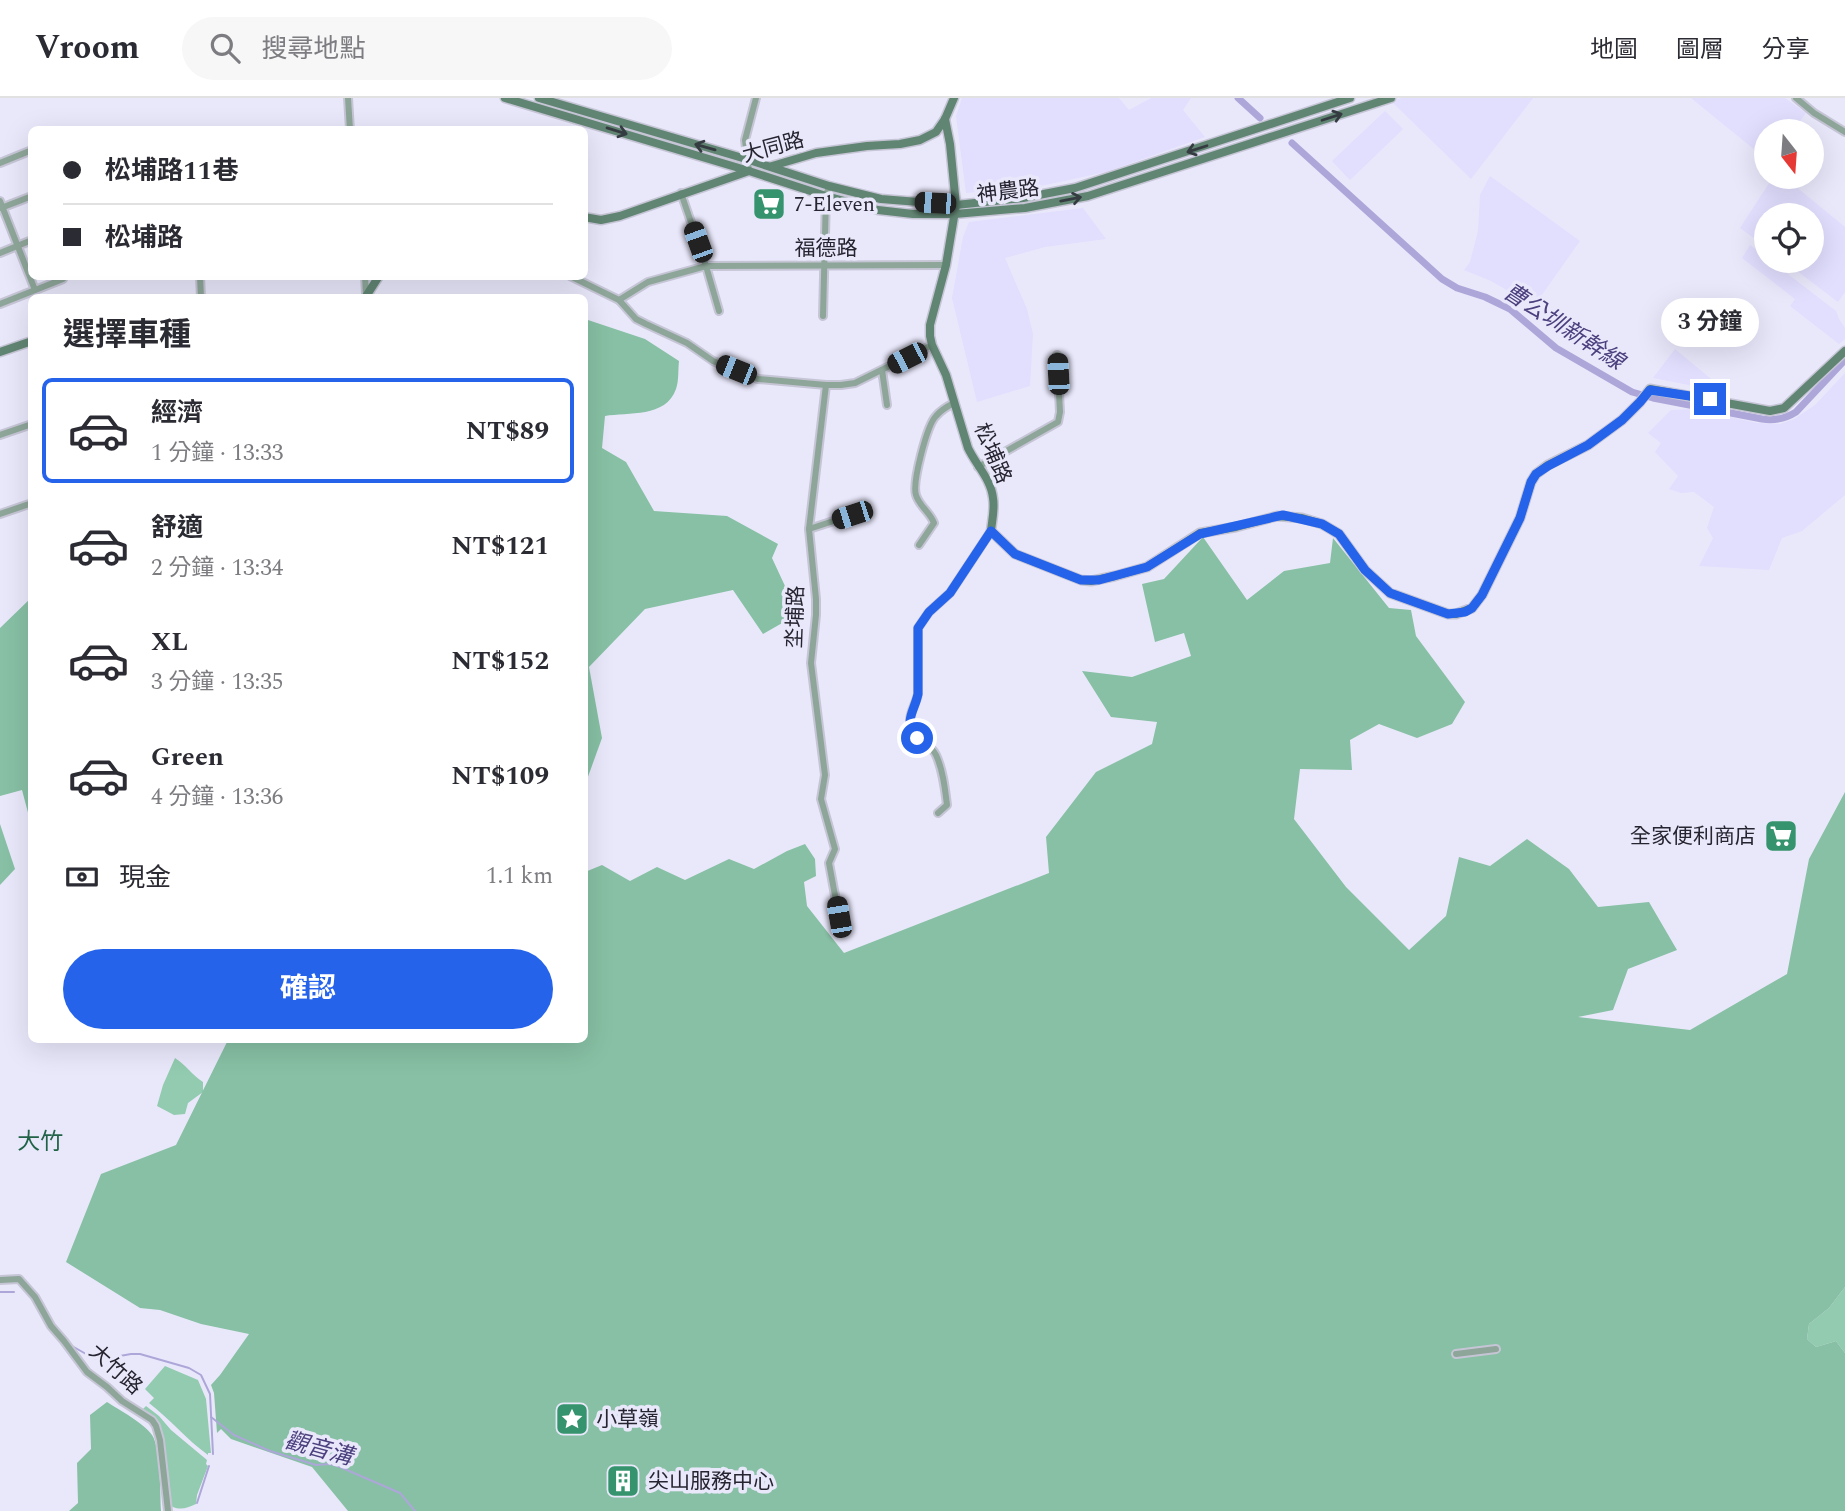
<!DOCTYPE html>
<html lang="zh-TW">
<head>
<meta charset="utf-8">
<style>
  body { margin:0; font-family:Spectral,"Noto Sans TC",serif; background:#f7f7f7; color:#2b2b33; height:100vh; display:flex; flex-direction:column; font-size:26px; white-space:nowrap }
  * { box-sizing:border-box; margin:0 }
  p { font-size:23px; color:#7c7c81 }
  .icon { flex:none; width:38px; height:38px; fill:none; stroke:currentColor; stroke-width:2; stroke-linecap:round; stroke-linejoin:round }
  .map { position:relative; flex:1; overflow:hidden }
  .panel { position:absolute; left:28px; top:196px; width:560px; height:749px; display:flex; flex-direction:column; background:#fff; border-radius:10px; box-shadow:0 7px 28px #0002 }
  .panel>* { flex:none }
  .hud { position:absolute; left:28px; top:28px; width:560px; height:154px; border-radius:10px; box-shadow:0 7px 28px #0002; display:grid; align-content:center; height:154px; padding:0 35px; background:#fff }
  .needle { width:46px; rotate:163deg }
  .tools { position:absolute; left:1754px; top:21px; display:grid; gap:14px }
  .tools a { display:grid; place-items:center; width:70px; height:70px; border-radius:50%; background:#fff; box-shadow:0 7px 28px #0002; font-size:35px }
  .end { position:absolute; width:32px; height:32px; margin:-16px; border:9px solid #2563eb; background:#fff; box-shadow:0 0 0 4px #fff }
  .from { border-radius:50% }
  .bubble { position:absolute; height:49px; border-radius:24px; background:#fff; box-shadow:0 7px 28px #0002; font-size:23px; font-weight:700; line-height:49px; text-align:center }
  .car { position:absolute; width:21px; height:42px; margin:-21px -10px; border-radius:9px; box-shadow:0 0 5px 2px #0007; background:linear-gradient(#222 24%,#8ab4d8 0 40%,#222 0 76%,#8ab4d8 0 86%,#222 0) }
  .hud b { display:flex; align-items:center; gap:24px; height:66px; font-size:26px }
  .hud b+b { border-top:2px solid #e1e1e2 }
  .hud i { width:18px; height:18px; background:#2b2b33 }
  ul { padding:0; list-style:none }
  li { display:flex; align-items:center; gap:21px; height:105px; margin:0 14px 10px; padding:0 21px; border:4px solid transparent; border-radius:10px }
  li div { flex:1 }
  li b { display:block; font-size:26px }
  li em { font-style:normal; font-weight:700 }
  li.selected { border-color:#2563eb }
  li>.icon { width:63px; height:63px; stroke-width:1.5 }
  h2 { padding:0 35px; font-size:32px; line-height:84px }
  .pay { display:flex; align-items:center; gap:18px; height:77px; padding:0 35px; font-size:26px }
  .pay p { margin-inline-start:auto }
  .button { display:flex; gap:14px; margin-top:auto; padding:14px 35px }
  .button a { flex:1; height:80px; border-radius:42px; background:#2563eb; color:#fff; font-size:28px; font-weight:700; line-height:80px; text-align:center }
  header { display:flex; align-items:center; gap:42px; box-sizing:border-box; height:98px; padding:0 35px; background:#fff; border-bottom:2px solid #e1e1e2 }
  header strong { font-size:33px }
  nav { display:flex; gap:38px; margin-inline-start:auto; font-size:24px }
  .search { width:490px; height:63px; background:#f7f7f7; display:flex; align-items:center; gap:18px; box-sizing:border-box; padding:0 24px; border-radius:38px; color:#7c7c81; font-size:26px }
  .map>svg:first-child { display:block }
  .built { fill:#e1defe }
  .green { fill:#92cbaf }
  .forest { fill:#87c0a4 }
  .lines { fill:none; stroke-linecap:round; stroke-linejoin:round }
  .stream { stroke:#ada7d9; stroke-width:2 }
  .canal { stroke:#ada7d9; stroke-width:7 }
  .street-casing { stroke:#c6c5d6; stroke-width:10 }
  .secondary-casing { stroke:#c6c5d6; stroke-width:11 }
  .street { stroke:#8ea699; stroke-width:6 }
  .secondary { stroke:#618573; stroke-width:8 }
  .oneway { stroke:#353c41 }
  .route { stroke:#2563eb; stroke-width:9 }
  .labels { text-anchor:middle; stroke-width:7; stroke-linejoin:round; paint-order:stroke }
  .street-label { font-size:21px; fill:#262430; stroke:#e9e8fb }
  .poi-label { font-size:21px; fill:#262430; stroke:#e9e8fb; text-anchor:start }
  .water-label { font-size:23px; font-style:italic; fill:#4c407e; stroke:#e9e8fb }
  .neighbourhood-label { font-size:23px; fill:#226348; stroke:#e9e8fb }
</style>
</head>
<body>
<header>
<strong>Vroom</strong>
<div class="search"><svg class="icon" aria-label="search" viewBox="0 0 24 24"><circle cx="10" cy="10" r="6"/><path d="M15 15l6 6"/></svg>搜尋地點</div>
<nav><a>地圖</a><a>圖層</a><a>分享</a></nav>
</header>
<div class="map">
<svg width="1845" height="1413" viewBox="0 0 1845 1413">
  <rect width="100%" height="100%" fill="#e9e8fb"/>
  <!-- built -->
  <g class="built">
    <polygon points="962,0 1119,0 1129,12 1151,0 1191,0 1183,12 1205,39 1106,74 1036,89 966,95 956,18"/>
    <polygon points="1402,0 1533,0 1471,81 1391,3"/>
    <polygon points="1691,0 1785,0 1806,15 1793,33 1766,33 1766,61"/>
    <polygon points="1385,13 1403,31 1350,82 1332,63"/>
    <polygon points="1490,78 1580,143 1534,208 1491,183 1464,172 1470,164 1478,133 1480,97"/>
    <polygon points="1773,79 1784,79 1845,129 1845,194 1838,204 1784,163 1811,163 1811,117 1766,117 1766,149 1740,130"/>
    <polygon points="1083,110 1106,141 1045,149 1005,160 1027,211 1033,236 1030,288 977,304 952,200 963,139 969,124"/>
    <polygon points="1750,147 1766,159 1766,163 1771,163 1836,213 1839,221 1845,230 1845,241 1839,246 1790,208 1795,201 1742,160"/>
    <polygon points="1675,251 1711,281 1704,290 1653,280"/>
    <polygon points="1845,275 1845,397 1802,433 1782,440 1769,472 1699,468 1713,440 1707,430 1714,409 1694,394 1681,395 1669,391 1678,378 1655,354 1661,345 1648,335 1671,312 1695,311 1757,325 1780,326 1794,321 1815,307"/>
  </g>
  <!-- green -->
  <g class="green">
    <path d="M175,960C186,967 192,977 203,984V994L188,1005L185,1016L174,1017L157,1008L163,987Z"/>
    <polygon points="1845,1189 1845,1255 1836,1243 1816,1249 1807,1241 1809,1226 1829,1210"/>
    <path d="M165,1268L198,1282L206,1301L211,1355H208V1357C186,1341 170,1321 149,1305L154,1300L145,1291Z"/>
    <path d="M135,1306L142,1312L146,1308L159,1318L171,1332L207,1362L206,1366L208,1368L197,1397L196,1406C187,1410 180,1413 171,1408L160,1334L157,1328L131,1311Z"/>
  </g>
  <!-- forest -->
  <g class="forest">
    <path d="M585,221L645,241L679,263C678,271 679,283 676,291C666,320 628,314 605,318L602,350L626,364L654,413L727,418L778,446L772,460L798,516L763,536L733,492L645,511L589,569L602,640L585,687Z"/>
    <polygon points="1203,439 1247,502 1284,473 1330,465 1333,440 1389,510 1411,512 1416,538 1465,604 1452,626 1417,640 1379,626 1350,642 1352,672 1300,671 1294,721 1346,789 1409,852 1446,818 1459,759 1490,768 1527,741 1569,771 1598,809 1649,804 1677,852 1628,871 1613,912 1578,919 1690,932 1787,876 1809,761 1845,694 1845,1189 1829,1210 1809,1226 1807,1241 1816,1249 1836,1243 1845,1255 1845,1413 348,1413 312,1369 231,1341 221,1331 217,1335 214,1295 211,1287 220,1277 249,1236 201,1226 160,1212 140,1210 66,1164 101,1076 176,1047 228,942 584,942 585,774 602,767 630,783 657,769 685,782 729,761 754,771 787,753 805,746 815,761 816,778 804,784 807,808 844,855 1049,775 1046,739 1096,674 1152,646 1157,624 1111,619 1082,573 1132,579 1191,558 1184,535 1155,544 1142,486 1164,481"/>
    <polygon points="31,500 31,726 22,692 0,698 0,530"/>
    <polygon points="0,726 15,771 0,787"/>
    <path d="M107,1304C119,1312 144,1325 152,1337C161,1350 160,1396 161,1413H69L78,1405L77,1365L91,1351L90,1317Z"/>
  </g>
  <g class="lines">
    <!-- stream -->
    <g class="stream">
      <polyline points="0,1194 14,1194"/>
      <polyline points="72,1248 93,1260 103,1261 131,1256 140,1256 189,1270 201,1277 210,1296 213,1356"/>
      <polyline points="211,1319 234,1337 270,1353 316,1367 330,1366 340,1369 400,1395 415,1413"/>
      <polyline points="197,1405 209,1368"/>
    </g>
    <!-- canal -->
    <g class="canal">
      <polyline points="1238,0 1260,20"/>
      <path d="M1292,45L1442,181L1457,190L1485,199L1510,211L1556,250L1632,294L1653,300L1762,321C1775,323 1785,321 1796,314L1845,262"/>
    </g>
    <defs>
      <g id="street">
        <polyline points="348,0 350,32"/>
        <polyline points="1796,0 1814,15 1845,34"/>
        <polyline points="0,65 32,52"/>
        <polyline points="749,73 745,42 756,0"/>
        <polyline points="681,95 706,168 719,213"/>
        <polyline points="0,103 35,192"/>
        <polyline points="1,110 32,98"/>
        <polyline points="0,155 32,142"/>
        <polyline points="200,178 201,200"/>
        <polyline points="365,178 366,197"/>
        <polyline points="570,178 619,202 636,221 646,226 687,245 713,263 758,281 826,287 841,287 855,285 932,247"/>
        <polyline points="619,202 648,184 706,168 946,167"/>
        <polyline points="0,206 63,181"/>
        <polyline points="823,218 826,98 829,88"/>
        <polyline points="882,272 887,307"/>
        <polyline points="826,287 809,431 816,501 816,517 811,565 825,677 821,701 835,751 829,765 839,819"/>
        <polyline points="0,337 32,326"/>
        <polyline points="978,369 1058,324 1060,314 1057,257"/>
        <polyline points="0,416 32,405"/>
        <polyline points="809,431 852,417"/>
        <path d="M919,447L934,425C930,414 919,408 916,397C912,385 927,327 936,318C941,312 948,308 954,305"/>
        <path d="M938,715L947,707C945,691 943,672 936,657C929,642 911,645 910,623C910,613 916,606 918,596V530L929,514L950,495L991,433"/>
        <polyline points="0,1182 19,1181 35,1199 51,1228 64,1243 87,1274 107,1289 122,1303 152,1322 156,1328 160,1342 168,1413"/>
        <polyline points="1456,1256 1496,1251"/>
      </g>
      <g id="secondary">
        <polyline points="505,0 749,73 826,98 878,112 913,116 955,116 1025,110 1088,98 1391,0"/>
        <polyline points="539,0 746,61 829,88 881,101 956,107 1023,100 1075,90 1350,0"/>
        <path d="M945,21L950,46L956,107L946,167L930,227V238L932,247L946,277L968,350C976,367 991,381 993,400C995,411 992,422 991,433L1015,456L1081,482L1091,483L1115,478L1147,469L1200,435L1236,429L1277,418L1302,420L1322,426L1339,436L1365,472L1390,495L1448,516H1456L1472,510L1482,497L1520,420L1531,384L1536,376L1548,367L1588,347L1622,322L1640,304L1650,291L1770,313L1784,310L1845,253"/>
        <polyline points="772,68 816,55 867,48 900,46 920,42 936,34 945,21 954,0"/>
        <polyline points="584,119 601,122 620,118 749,73"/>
        <polyline points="365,200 379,178"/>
        <polyline points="0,254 32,243"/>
      </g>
    </defs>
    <!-- street casing -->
    <use href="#street" class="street-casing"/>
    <!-- secondary casing -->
    <use href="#secondary" class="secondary-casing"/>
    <!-- street -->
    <use href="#street" class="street"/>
    <!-- secondary -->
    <use href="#secondary" class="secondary"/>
  </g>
  <!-- one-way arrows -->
  <defs><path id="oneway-shaft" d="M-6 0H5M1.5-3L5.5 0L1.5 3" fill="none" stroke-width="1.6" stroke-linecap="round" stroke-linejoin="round" transform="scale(1.75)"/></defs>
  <g class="oneway">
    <use href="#oneway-shaft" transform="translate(1332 19) rotate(-18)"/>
    <use href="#oneway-shaft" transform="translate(617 33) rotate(17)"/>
    <use href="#oneway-shaft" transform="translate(705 49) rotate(-164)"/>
    <use href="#oneway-shaft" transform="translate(1197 51) rotate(162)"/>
    <use href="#oneway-shaft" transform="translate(1071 101) rotate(-11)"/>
  </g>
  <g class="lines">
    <!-- route -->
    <path class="route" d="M917,640C903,622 914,615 918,596V530L929,514L950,495L991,433L1015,456L1081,482H1099L1147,469L1200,436L1283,417L1322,426L1339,436L1365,472L1390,495L1448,516L1465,514L1472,510L1482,497L1520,420L1531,384L1536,376L1548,368L1588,347L1622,322L1640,304L1650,292L1710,301"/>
  </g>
  <!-- icons -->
  <defs>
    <symbol id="supermarket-square" viewBox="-11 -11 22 22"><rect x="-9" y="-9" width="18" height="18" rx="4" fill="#35946d" stroke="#e9e8fb"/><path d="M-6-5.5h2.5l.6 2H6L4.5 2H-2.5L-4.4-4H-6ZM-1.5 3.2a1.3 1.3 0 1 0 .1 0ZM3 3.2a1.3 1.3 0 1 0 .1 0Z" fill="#fff"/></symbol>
    <symbol id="sight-square" viewBox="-11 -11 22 22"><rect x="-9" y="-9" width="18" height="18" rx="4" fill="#35946d" stroke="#e9e8fb"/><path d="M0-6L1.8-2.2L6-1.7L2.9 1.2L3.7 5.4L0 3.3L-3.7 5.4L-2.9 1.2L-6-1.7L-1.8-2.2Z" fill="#fff"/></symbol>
    <symbol id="building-square" viewBox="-11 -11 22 22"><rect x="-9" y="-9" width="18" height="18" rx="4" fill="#35946d" stroke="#e9e8fb"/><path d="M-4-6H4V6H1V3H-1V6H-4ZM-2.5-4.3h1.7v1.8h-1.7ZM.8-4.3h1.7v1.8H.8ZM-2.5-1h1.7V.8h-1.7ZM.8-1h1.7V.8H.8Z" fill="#fff"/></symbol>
  </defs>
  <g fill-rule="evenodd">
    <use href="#supermarket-square" x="750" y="87" width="38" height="38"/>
    <use href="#supermarket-square" x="1762" y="719" width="38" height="38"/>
    <use href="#sight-square" x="553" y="1302" width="38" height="38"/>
    <use href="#building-square" x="604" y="1364" width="38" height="38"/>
  </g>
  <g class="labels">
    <!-- street labels -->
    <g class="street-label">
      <text transform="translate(773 49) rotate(-15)" y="7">大同路</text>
      <text transform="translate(1008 93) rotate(-7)" y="7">神農路</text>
      <text x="826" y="157">福德路</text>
      <text transform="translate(993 355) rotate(67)" y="7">松埔路</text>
      <text transform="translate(795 519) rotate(-88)" y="7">坔埔路</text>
      <text transform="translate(116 1271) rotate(42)" y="7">大竹路</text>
    </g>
    <!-- poi labels -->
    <g class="poi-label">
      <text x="794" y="113">7-Eleven</text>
      <text x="1756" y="745" text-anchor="end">全家便利商店</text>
      <text x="596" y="1328">小草嶺</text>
      <text x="648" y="1390">尖山服務中心</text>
    </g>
    <!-- water labels -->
    <g class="water-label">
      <text transform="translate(1564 228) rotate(33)" y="8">曹公圳新幹線</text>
      <text transform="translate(319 1350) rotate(15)" y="8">觀音溝</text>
    </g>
    <!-- neighbourhood labels -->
    <g class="neighbourhood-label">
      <text x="40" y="1051">大竹</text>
    </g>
  </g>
</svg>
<div class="tools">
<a><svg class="needle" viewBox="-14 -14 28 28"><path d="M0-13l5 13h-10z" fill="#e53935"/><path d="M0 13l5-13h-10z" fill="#7c7c81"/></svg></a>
<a><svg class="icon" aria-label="locate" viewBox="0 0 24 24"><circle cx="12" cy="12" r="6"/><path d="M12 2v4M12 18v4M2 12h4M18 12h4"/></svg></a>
</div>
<i class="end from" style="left:917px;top:640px"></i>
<i class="end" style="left:1710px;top:301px"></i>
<div class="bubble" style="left:1661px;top:200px;width:98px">3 分鐘</div>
<i class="car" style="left:935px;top:105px;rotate:273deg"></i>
<i class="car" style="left:698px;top:144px;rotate:340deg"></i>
<i class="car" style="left:907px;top:260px;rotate:243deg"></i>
<i class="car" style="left:736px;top:272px;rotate:292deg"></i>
<i class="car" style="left:1058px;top:276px;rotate:357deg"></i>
<i class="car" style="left:852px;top:417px;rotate:252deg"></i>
<i class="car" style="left:839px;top:819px;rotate:350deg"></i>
<div class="hud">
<b><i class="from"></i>松埔路11巷</b>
<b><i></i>松埔路</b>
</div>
<section class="panel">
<h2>選擇車種</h2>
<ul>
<li class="selected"><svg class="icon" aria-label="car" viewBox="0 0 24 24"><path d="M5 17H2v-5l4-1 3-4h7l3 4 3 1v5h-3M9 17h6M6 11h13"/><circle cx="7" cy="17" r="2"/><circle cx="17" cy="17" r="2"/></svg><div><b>經濟</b><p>1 分鐘 · 13:33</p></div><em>NT$89</em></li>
<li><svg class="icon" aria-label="car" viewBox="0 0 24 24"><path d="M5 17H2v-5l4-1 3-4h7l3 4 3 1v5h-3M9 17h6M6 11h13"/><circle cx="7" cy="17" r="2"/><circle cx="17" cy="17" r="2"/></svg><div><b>舒適</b><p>2 分鐘 · 13:34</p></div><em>NT$121</em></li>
<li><svg class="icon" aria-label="car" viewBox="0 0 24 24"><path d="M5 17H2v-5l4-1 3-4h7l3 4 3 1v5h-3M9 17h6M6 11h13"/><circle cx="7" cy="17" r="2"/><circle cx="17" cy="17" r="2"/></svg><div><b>XL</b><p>3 分鐘 · 13:35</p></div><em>NT$152</em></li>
<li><svg class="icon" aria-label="car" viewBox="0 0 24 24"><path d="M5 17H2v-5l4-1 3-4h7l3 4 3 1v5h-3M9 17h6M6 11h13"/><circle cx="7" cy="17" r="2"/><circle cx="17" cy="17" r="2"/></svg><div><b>Green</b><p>4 分鐘 · 13:36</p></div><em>NT$109</em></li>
</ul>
<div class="pay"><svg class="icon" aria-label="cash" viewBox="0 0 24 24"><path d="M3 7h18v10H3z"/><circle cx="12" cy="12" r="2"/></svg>現金<p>1.1 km</p></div>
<div class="button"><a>確認</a></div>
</section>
</div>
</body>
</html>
